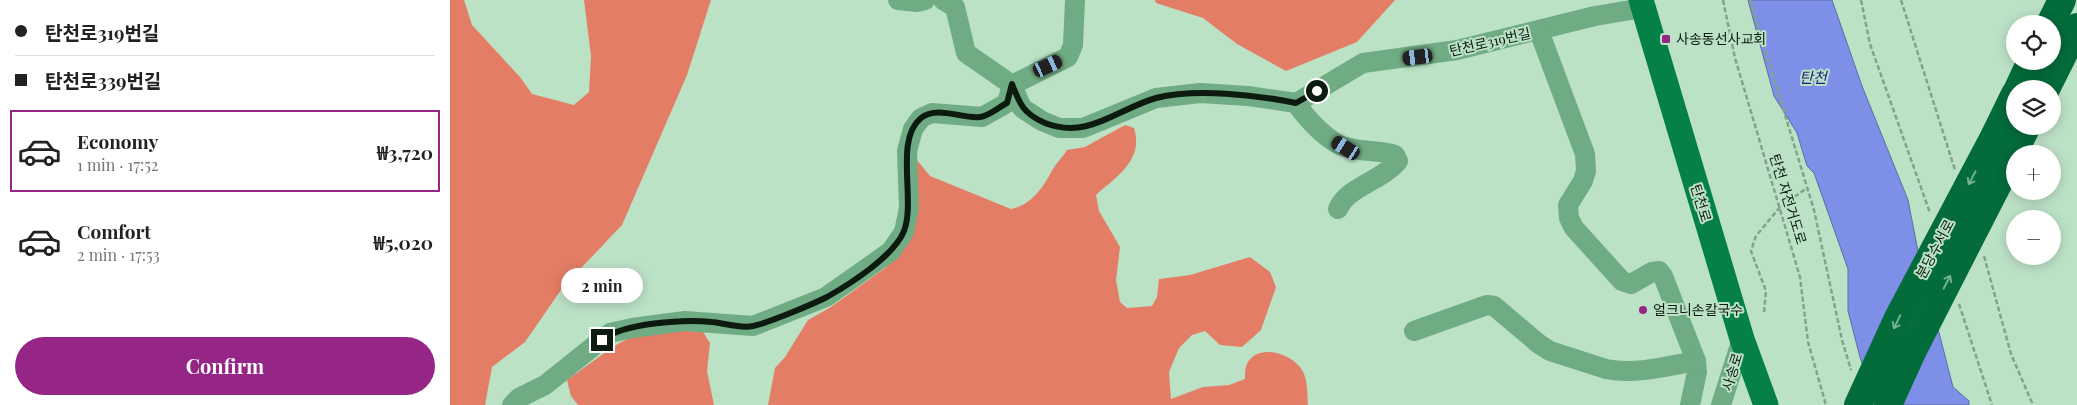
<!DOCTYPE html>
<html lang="en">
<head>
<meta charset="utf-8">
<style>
  body { margin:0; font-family:"Playfair Display","Noto Sans KR",serif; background:#f2f2f2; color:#222; height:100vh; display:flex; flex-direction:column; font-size:19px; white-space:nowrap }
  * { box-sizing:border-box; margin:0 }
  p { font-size:16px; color:#767676 }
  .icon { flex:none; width:28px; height:28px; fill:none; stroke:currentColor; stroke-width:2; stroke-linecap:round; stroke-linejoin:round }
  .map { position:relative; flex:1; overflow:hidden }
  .drawer { display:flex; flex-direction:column; background:#fff; width:450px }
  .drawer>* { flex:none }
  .banner { display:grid; align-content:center; height:110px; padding:0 15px; background:#fff }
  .fabs { position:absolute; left:1556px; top:15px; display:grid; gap:10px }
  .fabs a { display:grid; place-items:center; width:55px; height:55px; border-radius:50%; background:#fff; box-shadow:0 2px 12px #0003; font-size:25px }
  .end { position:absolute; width:22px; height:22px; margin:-11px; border:6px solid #0c1a10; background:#fff; box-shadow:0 0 0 2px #fff }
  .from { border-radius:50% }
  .bubble { position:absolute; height:35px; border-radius:18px; background:#fff; box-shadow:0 2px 12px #0003; font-size:16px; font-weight:700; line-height:35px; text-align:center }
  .car { position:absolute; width:15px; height:30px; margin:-15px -8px; border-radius:6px; box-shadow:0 0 4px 1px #0007; background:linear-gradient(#222 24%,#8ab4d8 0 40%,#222 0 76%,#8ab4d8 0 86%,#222 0) }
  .banner b { display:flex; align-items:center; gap:18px; height:48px; font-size:19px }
  .banner b+b { border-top:1px solid #e0e0e0 }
  .banner i { width:12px; height:12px; background:#222 }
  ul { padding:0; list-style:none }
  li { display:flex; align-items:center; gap:15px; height:82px; margin:0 10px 8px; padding:0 5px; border:2px solid transparent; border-radius:0px }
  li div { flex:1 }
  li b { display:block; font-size:19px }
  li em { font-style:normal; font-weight:700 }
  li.active { border-color:#952686 }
  li>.icon { width:45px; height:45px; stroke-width:1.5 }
  .action { display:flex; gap:10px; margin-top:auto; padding:10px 15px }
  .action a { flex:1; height:58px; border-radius:30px; background:#952686; color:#fff; font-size:20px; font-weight:700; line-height:58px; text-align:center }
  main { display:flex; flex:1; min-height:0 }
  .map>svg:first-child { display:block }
  .forest { fill:#e47d65 }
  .water { fill:#7e8fe7; stroke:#5c6ca6 }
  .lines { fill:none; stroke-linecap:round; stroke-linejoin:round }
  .path { stroke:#83a28b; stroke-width:2.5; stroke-dasharray:5 2.5; stroke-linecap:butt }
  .minor { stroke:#70ac83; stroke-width:20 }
  .major { stroke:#058046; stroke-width:25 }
  .highway { stroke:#046b3a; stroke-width:28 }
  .highway-bridge { stroke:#046b3a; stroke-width:28 }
  .oneway { stroke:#72b28e }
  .route { stroke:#0c1a10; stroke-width:6 }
  .poi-dot { fill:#952686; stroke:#bce2c6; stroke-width:2 }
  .labels { text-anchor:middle; stroke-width:4; stroke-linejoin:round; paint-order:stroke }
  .poi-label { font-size:14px; fill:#0c1a10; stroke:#bce2c6; text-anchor:start }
  .street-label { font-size:14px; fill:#0c1a10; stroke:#bce2c6 }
  .water-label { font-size:15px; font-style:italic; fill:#221e84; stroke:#bce2c6 }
</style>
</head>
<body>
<main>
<section class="drawer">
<div class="banner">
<b><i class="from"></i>탄천로319번길</b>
<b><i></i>탄천로339번길</b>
</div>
<ul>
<li class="active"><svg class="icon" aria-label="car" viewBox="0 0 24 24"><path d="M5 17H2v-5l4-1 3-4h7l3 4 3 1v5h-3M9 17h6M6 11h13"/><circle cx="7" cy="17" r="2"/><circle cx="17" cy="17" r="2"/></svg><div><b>Economy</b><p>1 min · 17:52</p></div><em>₩3,720</em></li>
<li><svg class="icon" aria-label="car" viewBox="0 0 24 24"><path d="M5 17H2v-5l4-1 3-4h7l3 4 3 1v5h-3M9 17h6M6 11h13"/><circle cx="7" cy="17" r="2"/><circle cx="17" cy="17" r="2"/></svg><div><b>Comfort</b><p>2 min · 17:53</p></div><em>₩5,020</em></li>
</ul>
<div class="action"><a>Confirm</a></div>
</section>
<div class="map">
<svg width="1627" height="405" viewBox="0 0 1627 405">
  <rect width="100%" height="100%" fill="#bce2c6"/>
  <!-- forest -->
  <g class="forest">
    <polygon points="0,0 14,0 22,25 70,77 82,94 124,105 139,92 141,56 134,0 261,0 237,75 172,225 113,287 75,342 42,367 35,405 0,405"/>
    <polygon points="705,0 945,0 907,42 836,71 787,44 753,18 706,3"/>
    <path d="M675,125L684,128C694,160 667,176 646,195L649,211L670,247L666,280L670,302L677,308L702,306L707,297L709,279L740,275L800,257L820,272L826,287L811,330L792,347L770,345L755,331L742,335L729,348L719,372L721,399L753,387L779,385L795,379C795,375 795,368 797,364C808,341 847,355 854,374C858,383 857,395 858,405H318L325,368L335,357L358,320L381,307L435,268L458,243L467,160L480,176L561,209C582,205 593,187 603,169C607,162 613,157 617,150L635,147Z"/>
    <polygon points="225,330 253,332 260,343 257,371 264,405 128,405 121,396 117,380 164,346 187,334"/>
  </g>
  <!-- water -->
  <polygon class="water" points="1298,0 1382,0 1412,86 1458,200 1468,251 1503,387 1519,401 1519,405 1426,405 1410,357 1398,311 1398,269 1364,173 1357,166 1347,133 1324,96"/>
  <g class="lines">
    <!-- path -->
    <g class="path">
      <polyline points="1273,0 1285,58 1350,277 1358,342 1376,405"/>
      <polyline points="1300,0 1364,210 1392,340 1401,370"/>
      <polyline points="1411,0 1420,44 1480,213"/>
      <polyline points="1451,0 1505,170"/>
      <polyline points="1534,256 1561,354 1583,405"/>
      <polyline points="1509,304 1542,405"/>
      <polyline points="1314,312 1316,291 1301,251 1306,236 1330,207 1357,188"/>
    </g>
    <!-- minor -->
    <g class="minor">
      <polyline points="448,0 467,2 475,0"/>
      <polyline points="493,0 505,7 516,53 562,85 572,108 592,121 609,128 633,128 706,98 750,93 798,96 846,103 913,63 1007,50 1145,16 1193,8"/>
      <polyline points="1089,31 1135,154 1136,171 1133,181 1118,205 1119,218 1124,228 1172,281 1181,284 1202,272 1209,271 1213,276 1246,361 1247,372 1240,405"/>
      <path d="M846,103C856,118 880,145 899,148C914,152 930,150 945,155L948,161C932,181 898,186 888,209"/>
      <path d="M964,331L1037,305L1044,306L1089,344L1100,351L1156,369C1185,375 1218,366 1246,361"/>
      <polyline points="62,405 69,398 95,385 160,333 182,328 235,321 303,326 376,297 441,251 454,232 459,208 457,151 463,129 471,118 482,113 532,117 557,103 562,85 618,57 623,45 625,0"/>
      <polyline points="1271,405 1292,339"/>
    </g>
    <!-- major -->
    <polyline class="major" points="1191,0 1292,339 1316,405"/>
    <!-- highway -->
    <g class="highway">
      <polyline points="1600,24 1612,0"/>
      <polyline points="1568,89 1581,61"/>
      <polyline points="1596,89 1627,27"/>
      <polyline points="1545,135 1565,94"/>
      <polyline points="1552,176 1577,126"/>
    </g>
    <!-- highway-bridge -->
    <g class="highway-bridge">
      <polyline points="1408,405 1448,318 1545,135"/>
      <polyline points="1438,405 1463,350 1552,176"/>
    </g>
  </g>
  <!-- one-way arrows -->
  <defs><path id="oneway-shaft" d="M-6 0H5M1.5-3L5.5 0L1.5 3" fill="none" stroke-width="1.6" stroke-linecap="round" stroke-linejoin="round" transform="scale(1.25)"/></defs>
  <g class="oneway">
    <use href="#oneway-shaft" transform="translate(1522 178) rotate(118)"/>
    <use href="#oneway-shaft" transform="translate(1497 282) rotate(-63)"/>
    <use href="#oneway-shaft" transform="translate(1447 322) rotate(116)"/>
  </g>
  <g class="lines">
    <!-- route -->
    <path class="route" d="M152,340C173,323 234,319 262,322C275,323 290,329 303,326C318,323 363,304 377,297C400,284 444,256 454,231C466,200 444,140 471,118C487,105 512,119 530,117C539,116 549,107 557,103L562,84C570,105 574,114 595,123C638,140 667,109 706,98C745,88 807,95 846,103L867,91"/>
  </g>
  <!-- markers -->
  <g class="poi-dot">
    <rect x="1211" y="34" width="10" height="10" rx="2.5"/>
    <circle cx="1193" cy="310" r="5"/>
  </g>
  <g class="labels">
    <!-- poi labels -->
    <g class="poi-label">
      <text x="1226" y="44">사송동선사교회</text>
      <text x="1203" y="315">얼크니손칼국수</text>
    </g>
    <!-- street labels -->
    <g class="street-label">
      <text transform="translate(1040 42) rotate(-13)" y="5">탄천로319번길</text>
      <text transform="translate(1338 199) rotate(73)" y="5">탄천 자전거도로</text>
      <text transform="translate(1251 203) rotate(73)" y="5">탄천로</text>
      <text transform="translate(1485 249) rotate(-62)" y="5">분당수서로</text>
      <text transform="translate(1282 372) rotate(-73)" y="5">사송로</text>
    </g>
    <!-- water labels -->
    <g class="water-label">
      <text x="1363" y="83">탄천</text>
    </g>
  </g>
</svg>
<div class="fabs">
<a><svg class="icon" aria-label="locate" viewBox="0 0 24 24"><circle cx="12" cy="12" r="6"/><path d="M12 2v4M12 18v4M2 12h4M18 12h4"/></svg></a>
<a><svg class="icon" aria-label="layers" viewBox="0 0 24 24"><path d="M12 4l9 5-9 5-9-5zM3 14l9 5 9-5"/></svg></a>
<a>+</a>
<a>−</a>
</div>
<i class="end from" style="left:867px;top:91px"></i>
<i class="end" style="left:152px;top:340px"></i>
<div class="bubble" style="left:111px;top:268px;width:82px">2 min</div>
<i class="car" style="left:968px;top:57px;rotate:263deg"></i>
<i class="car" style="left:598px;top:66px;rotate:65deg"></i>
<i class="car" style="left:896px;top:148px;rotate:302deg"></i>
</div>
</main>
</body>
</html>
